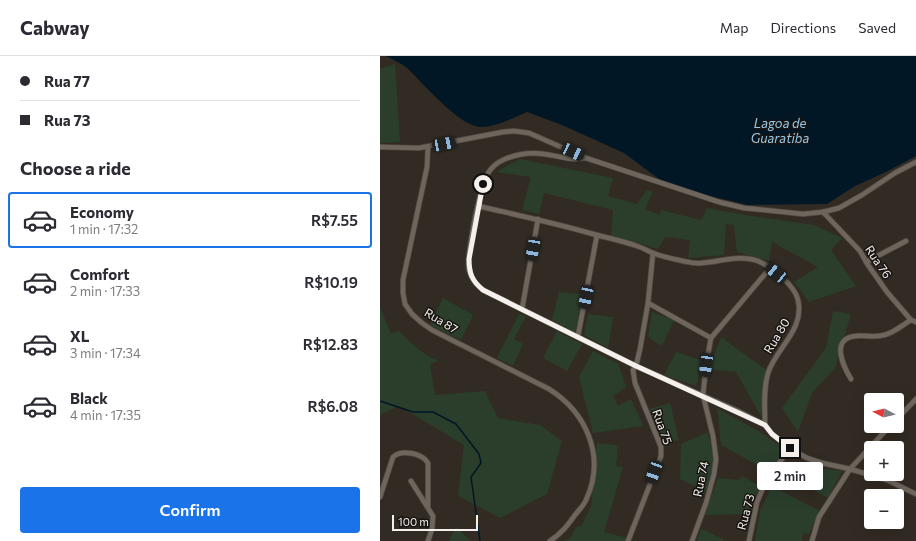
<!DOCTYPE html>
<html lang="en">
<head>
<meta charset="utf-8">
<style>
  body { margin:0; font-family:Commissioner,sans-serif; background:#f2f2f3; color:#2b2b33; height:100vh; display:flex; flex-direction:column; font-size:15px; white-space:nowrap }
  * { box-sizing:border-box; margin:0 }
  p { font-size:13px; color:#7c7c81 }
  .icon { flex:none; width:22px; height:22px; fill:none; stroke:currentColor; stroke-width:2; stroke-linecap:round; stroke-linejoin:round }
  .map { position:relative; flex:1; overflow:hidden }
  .side { display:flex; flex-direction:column; background:#fff; width:380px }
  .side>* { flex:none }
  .guide { display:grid; align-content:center; height:88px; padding:0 20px; background:#fff }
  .needle { width:26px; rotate:277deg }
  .controls { position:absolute; left:484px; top:337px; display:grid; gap:8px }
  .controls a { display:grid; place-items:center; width:40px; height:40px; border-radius:4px; background:#fff; box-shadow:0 4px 16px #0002; font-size:20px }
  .scale { position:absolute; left:12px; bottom:10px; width:86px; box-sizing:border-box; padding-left:4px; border:2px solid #f5f0eb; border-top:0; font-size:11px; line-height:14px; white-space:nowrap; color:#f5f0eb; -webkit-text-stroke:3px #171411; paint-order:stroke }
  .end { position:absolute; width:18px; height:18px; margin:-9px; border:5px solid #f5f0eb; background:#111; box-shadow:0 0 0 2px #111 }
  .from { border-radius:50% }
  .bubble { position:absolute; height:28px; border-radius:4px; background:#fff; box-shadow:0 4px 16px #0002; font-size:13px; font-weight:600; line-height:28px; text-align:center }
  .car { position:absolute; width:12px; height:24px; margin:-12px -6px; border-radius:5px; box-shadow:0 0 3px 1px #0007; background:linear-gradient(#222 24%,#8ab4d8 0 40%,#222 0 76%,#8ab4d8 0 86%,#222 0) }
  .guide b { display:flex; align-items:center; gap:14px; height:38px; font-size:15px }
  .guide b+b { border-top:1px solid #e1e1e2 }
  .guide i { width:10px; height:10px; background:#2b2b33 }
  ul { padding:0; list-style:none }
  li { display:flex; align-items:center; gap:12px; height:56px; margin:0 8px 6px; padding:0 12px; border:2px solid transparent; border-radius:4px }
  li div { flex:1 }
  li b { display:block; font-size:15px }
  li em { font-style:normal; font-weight:600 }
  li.on { border-color:#1a73e8 }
  li>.icon { width:36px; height:36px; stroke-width:1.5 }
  h2 { padding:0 20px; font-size:18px; line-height:48px }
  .action { display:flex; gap:8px; margin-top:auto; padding:8px 20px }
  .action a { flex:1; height:46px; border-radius:4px; background:#1a73e8; color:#fff; font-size:16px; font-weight:600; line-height:46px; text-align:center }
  header { display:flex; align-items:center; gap:24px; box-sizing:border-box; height:56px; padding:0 20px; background:#fff; border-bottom:1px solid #e1e1e2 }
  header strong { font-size:19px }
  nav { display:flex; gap:22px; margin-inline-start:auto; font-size:14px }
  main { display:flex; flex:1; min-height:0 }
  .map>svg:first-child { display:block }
  .green { fill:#2b3e2c }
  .water { fill:#011725 }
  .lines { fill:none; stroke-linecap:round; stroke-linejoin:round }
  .stream { stroke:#011725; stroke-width:1.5 }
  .minor-casing { stroke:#4f4842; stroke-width:6 }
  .minor { stroke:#6e665d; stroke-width:4.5 }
  .route { stroke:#f5f0eb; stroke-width:5 }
  .labels { text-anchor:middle; stroke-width:3; stroke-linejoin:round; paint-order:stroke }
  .street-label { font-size:12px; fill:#f5f0eb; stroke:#171411 }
  .water-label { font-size:13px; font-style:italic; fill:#95c7e9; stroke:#171411 }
</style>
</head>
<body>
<header>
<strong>Cabway</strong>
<nav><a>Map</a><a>Directions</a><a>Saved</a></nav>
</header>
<main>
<section class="side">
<div class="guide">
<b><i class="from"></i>Rua 77</b>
<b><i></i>Rua 73</b>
</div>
<h2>Choose a ride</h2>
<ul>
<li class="on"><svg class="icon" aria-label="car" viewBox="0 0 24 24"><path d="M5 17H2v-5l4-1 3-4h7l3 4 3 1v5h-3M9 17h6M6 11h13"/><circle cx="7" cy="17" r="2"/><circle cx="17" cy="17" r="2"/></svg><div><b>Economy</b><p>1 min · 17:32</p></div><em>R$7.55</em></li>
<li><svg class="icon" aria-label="car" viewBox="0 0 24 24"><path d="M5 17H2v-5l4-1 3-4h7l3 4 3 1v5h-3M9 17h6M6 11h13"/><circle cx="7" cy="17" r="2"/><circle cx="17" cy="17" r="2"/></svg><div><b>Comfort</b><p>2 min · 17:33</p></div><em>R$10.19</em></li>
<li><svg class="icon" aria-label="car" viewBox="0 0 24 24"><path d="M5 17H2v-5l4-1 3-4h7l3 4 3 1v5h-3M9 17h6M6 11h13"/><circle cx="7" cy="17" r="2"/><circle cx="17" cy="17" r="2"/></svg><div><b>XL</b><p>3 min · 17:34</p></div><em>R$12.83</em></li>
<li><svg class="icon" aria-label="car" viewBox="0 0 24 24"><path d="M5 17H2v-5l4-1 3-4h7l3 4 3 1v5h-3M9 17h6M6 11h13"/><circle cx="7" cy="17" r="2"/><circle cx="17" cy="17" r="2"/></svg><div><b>Black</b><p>4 min · 17:35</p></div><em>R$6.08</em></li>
</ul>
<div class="action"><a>Confirm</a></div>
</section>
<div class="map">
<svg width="536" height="485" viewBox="0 0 536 485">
  <rect width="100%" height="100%" fill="#322b23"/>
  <!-- green -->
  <g class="green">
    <polygon points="15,8 20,86 0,87 0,13"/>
    <polygon points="140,103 233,122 228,140 257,148 267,134 273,136 265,153 280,159 281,154 321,164 327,152 371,160 434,169 462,182 451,194 476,230 429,246 414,226 438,211 392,186 389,205 357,196 354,169 346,168 344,199 308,202 310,184 285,181 278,193 231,179 233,154 164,137 159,158 142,154 151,121 116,116"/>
    <polygon points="179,236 201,238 196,277 172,264"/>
    <polygon points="63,242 93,259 81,284 50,269"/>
    <path d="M0,251L11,278L19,275C32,287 42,299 59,305L50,308L55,339L105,335L118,362L160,369L182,385L167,438L120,462L78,440L84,389L19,350L0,359Z"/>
    <polygon points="453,255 471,258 455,312 432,337 418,376 402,352 446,292"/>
    <polygon points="272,256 294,264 282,290 268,281"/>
    <polygon points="139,258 146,260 134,283 143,288 133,310 117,302"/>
    <polygon points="208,258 233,261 228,292 204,279"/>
    <polygon points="177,275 202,288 187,315 163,302"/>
    <polygon points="341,281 386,314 381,360 356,316 329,313"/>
    <polygon points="213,295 238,308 246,331 233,340 238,350 251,343 263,370 213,377 199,321"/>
    <polygon points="296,296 323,305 316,330 284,319"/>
    <polygon points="290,347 299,384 285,386 269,353"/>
    <polygon points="337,352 380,376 405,393 390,416 341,389"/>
    <polygon points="328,376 335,407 326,436 300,423 301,388"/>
    <polygon points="217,387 238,389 236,410 243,411 224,476 247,482 246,485 185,485 191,481 196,471 202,469 211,450"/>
    <polygon points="435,412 462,415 448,442 424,429"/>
    <polygon points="363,420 380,431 366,458 325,459 338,422 359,424"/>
    <polygon points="392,430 440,455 429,478 423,477 422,485 375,485 380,455"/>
    <polygon points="76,471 91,485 69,485"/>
    <polygon points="321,473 343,483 343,485 317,485"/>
  </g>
  <!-- water -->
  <path class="water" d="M6,0H536V100L506,116L475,130L447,148L368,149L304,134L279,123L244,97L182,69L147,56C136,61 112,72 100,71C79,70 43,27 27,12C21,7 13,4 6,0Z"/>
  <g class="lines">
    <!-- stream -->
    <polyline class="stream" points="0,345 33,356 53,356 76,368 99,398 101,407 91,421 100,485"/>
    <defs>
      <g id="minor">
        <polyline points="0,91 39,92 123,76 134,75 149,77 206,102 339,146 364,152 423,158 443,156 459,152 482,139 515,117 536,106"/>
        <path d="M48,91L47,111L23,224V237L25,248L32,258L42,267L52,274L169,333C207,357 226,401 206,444C204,449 199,454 195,459C187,470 182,477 170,485"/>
        <path d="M206,102C190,105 180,100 164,98C151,96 137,98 125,103C118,106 111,111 107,119C100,132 86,200 89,214C91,223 96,228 103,234L256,310L358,355L385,369L392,378L409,392L427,402L442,407L470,413L507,424L536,438"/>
        <path d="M98,150C137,159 175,167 213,178C228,182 243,185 257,190C263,192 268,195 273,197C283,201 293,203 303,205C308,206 315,208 321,207C339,206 360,198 378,205C391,211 415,229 418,244C425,274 396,292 388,317C383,334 385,352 385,369"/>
        <polyline points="443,156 480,195 488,209 507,236 531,264 536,266"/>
        <polyline points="486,206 526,185"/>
        <polyline points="268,247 331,282"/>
        <polyline points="142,253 158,163"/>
        <polyline points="198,280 217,179"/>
        <path d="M471,323C463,310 450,282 476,280C486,279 495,282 504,279C514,277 522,269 531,264"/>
        <polyline points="517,363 536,343"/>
        <polyline points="31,425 53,460 52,473 48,485"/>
        <path d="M0,441L13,401C21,393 42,397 48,407V451"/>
        <polyline points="248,485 281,400 281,391 255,327 253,314 256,310 260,293 268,247 273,197"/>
        <polyline points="312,485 326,447 334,418 336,403 333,380 323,339 326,309 331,282 390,212"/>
        <polyline points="369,485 377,446 383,432 409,392"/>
        <polyline points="432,485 439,461 470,413 510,370"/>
      </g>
    </defs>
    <!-- minor casing -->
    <use href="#minor" class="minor-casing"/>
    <!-- minor -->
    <use href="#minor" class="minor"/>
  </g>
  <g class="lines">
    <!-- route -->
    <path class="route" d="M103,128L89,203C89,217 92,225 103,234L256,310L385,369L392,378L410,392"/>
  </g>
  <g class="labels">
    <!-- street labels -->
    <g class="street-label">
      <text transform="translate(498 206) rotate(56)" y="4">Rua 76</text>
      <text transform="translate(61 265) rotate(31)" y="4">Rua 87</text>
      <text transform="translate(397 280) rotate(-59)" y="4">Rua 80</text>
      <text transform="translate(282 371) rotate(70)" y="4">Rua 75</text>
      <text transform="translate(321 423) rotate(-78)" y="4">Rua 74</text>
      <text transform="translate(366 456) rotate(-75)" y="4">Rua 73</text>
    </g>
    <!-- water labels -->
    <g class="water-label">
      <text x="400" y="72">Lagoa de<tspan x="400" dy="15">Guaratiba</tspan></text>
    </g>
  </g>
</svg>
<div class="controls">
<a><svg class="needle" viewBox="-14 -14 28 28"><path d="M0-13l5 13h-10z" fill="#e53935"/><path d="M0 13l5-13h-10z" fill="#7c7c81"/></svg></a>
<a>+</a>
<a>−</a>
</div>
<div class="scale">100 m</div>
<i class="end from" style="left:103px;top:128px"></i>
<i class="end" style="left:410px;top:392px"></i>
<div class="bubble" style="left:377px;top:406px;width:66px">2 min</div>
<i class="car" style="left:64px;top:88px;rotate:79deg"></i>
<i class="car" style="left:193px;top:96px;rotate:115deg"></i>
<i class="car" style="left:153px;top:193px;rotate:190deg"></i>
<i class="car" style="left:396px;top:217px;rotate:309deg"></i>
<i class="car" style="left:206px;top:241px;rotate:192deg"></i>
<i class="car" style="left:326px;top:309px;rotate:188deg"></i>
<i class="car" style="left:274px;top:416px;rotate:200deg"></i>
</div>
</main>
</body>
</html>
